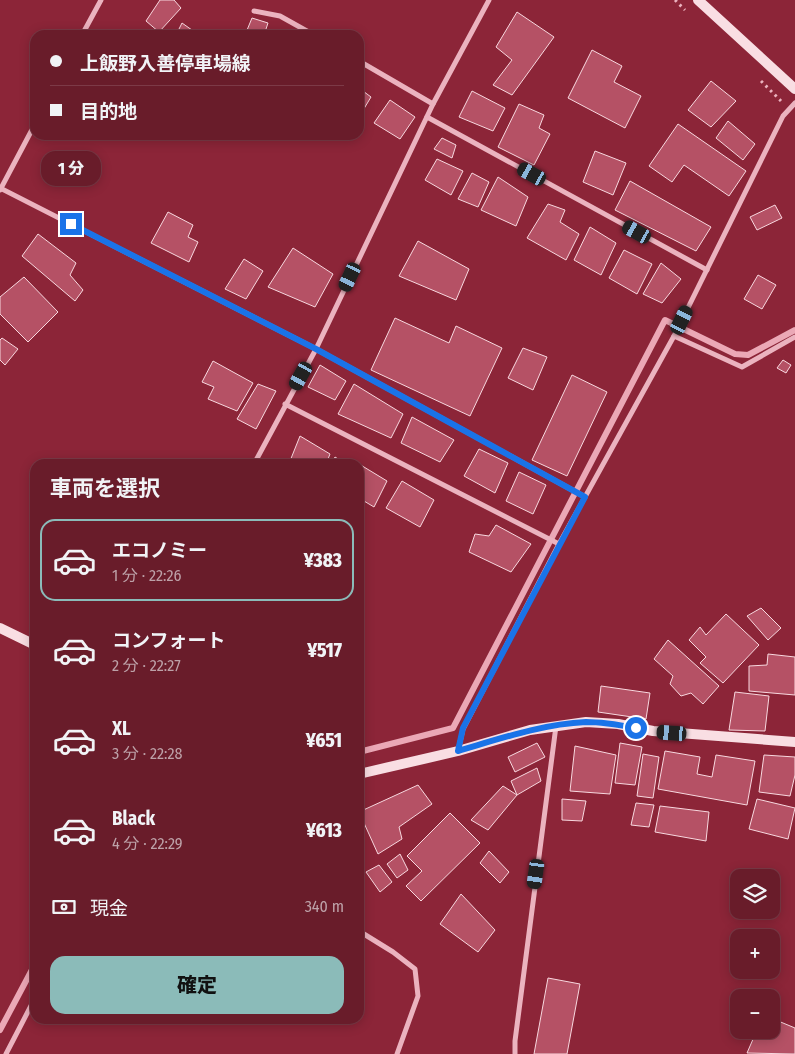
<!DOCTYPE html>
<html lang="ja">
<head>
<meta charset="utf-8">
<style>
  body { margin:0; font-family:"Fira Sans Condensed","Noto Sans JP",sans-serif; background:#6e2532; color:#f1f3f6; height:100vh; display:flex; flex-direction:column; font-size:19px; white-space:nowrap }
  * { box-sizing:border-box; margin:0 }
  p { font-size:16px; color:#bda1a8 }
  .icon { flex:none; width:28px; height:28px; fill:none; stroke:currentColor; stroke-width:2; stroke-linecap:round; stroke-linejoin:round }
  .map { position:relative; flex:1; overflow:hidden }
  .side { position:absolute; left:30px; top:459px; width:334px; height:565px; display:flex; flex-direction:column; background:#691c2a; border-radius:15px; box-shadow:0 2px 12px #0003,0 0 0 1px #7c3a47 }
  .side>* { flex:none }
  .guide { position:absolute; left:30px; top:30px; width:334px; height:110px; border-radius:15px; box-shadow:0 2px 12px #0003,0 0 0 1px #7c3a47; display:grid; align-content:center; height:110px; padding:0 20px; background:#691c2a }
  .controls { position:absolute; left:730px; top:869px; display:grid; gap:10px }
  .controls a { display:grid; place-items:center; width:50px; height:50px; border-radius:10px; background:#691c2a; box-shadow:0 2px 12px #0003,0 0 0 1px #7c3a47; font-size:25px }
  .end { position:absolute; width:22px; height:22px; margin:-11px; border:6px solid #1a73e8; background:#fff; box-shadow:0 0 0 2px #fff }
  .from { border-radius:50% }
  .bubble { position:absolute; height:35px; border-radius:15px; background:#691c2a; box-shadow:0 2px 12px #0003,0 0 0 1px #7c3a47; font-size:16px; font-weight:800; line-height:35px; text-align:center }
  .car { position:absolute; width:15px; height:30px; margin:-15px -8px; border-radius:6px; box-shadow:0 0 4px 1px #0007; background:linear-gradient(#222 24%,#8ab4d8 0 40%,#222 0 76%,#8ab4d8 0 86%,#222 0) }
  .guide b { display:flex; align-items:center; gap:18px; height:48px; font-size:19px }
  .guide b+b { border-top:1px solid #7c3a47 }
  .guide i { width:12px; height:12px; background:#f1f3f6 }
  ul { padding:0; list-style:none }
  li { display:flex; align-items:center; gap:15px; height:82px; margin:0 10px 8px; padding:0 10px; border:2px solid transparent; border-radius:15px }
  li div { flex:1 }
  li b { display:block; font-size:19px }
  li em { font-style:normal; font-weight:800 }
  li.current { border-color:#8bbbb9 }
  li>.icon { width:45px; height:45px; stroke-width:1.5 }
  h2 { padding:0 20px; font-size:22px; line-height:60px }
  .pay { display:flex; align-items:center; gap:12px; height:55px; padding:0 20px; font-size:19px }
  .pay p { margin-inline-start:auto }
  .action { display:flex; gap:10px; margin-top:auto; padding:10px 20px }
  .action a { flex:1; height:58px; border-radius:15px; background:#8bbbb9; color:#111; font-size:20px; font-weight:800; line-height:58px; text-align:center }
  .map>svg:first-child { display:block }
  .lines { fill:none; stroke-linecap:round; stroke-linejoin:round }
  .stream { stroke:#eba8b6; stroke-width:6 }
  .building { fill:#b55165; stroke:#f8d8df }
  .path { stroke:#ebb3bf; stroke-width:3; stroke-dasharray:2.5 4; stroke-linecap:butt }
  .minor { stroke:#ebb3bf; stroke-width:5 }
  .secondary { stroke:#f9dee3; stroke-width:10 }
  .route { stroke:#1a73e8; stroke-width:6 }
</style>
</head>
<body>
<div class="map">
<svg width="795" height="1054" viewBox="0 0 795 1054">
  <rect width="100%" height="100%" fill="#8c2538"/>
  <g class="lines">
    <!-- stream -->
    <g class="stream">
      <polyline points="359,752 453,728 665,320 735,354 748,355 795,330"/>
      <polyline points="0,1030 35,964"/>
    </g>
  </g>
  <!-- building -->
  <g class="building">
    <polygon points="160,0 174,0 181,8 159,32 146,21"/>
    <polygon points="517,12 554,37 512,95 493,85 512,60 496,47"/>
    <polygon points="252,18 268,23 264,35 245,35"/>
    <polygon points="182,23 199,35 176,35"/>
    <polygon points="592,50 622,66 614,82 641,96 625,128 568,98"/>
    <polygon points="711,81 736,101 711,127 688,110"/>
    <polygon points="359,88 371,97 359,117"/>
    <polygon points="472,91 505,108 493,131 459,117"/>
    <polygon points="390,100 415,117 400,139 374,123"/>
    <polygon points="519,104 544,115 539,128 550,134 534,165 498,147"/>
    <polygon points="728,121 755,144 743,160 716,138"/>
    <polygon points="678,124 746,171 729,196 684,165 672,182 649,166"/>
    <polygon points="442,138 456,145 452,158 434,149"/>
    <polygon points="595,151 626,163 613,195 583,182"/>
    <polygon points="437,159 463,171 451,195 425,180"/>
    <polygon points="472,173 489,182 478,207 458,199"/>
    <polygon points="498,177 528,197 516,226 481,210"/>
    <polygon points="630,181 711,227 696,251 615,210"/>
    <polygon points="548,204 565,210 560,222 579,234 566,260 527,238"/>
    <polygon points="775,205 782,218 757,230 750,217"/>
    <polygon points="168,212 193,225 188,237 198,242 189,262 151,243"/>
    <polygon points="590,227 616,243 601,275 574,260"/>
    <polygon points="38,234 76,263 70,275 83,290 75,301 22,256"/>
    <polygon points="418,241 469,269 456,300 399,276"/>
    <polygon points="293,248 333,274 315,307 268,287"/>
    <polygon points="624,250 652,264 637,294 609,278"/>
    <polygon points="244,259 263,271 246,299 225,289"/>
    <polygon points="661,263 681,279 662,303 643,294"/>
    <polygon points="758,275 776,285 762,309 744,299"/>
    <polygon points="24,277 58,312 28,342 0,314 0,297"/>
    <polygon points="395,318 449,343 456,326 502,348 470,416 371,370"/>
    <polygon points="2,338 18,349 5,365 0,360 0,340"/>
    <polygon points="523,348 547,357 533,390 508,378"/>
    <polygon points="783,360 791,365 786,373 777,368"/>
    <polygon points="213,361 253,383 237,411 208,399 214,387 202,382"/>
    <polygon points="320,365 346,381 335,400 308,387"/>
    <polygon points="572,375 607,392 567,476 532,460"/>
    <polygon points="258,384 276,391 256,429 237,419"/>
    <polygon points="354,384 403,414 391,438 338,414"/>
    <polygon points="412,417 454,440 440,462 401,443"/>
    <polygon points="300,436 330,454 326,464 297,464 290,461"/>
    <polygon points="479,449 508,463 495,493 464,476"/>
    <polygon points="335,457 346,464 331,464"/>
    <polygon points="359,464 387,481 374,507 359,498"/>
    <polygon points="519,472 546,485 533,514 506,501"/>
    <polygon points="402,481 434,500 420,527 386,508"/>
    <polygon points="496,525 531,544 511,572 469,552 475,534 489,536"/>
    <polygon points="761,608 781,628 768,640 747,616"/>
    <polygon points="726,614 759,645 723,683 700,663 706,657 689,640 700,627 706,635"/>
    <polygon points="668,640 719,686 703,704 691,693 681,696 670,684 673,676 654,659"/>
    <polygon points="768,654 795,657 795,695 749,691 749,666 767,665"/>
    <polygon points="601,686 650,693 646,719 598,712"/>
    <polygon points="735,692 769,696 765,731 729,730"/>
    <polygon points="537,743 545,757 515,772 508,757"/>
    <polygon points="620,743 642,747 635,785 615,783"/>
    <polygon points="575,746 616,755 610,794 570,791"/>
    <polygon points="665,751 700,757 697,774 712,777 716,755 755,761 747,805 658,789"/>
    <polygon points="643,754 659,757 653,798 637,796"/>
    <polygon points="764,755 795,757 795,775 790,796 759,792"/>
    <polygon points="537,768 541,781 517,795 511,781"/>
    <polygon points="418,785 432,804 399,827 402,839 378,854 359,812"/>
    <polygon points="503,786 517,795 488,830 471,820"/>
    <polygon points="562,799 586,801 582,821 562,820"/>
    <polygon points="757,799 795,808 788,839 749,829"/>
    <polygon points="636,803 654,805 649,827 631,825"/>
    <polygon points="660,806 709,812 706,841 655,832"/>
    <polygon points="450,813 480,843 421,901 406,886 422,871 407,856"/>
    <polygon points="489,851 509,872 500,883 480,863"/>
    <polygon points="400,854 408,870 397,878 387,864"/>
    <polygon points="379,865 392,882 380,892 366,872"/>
    <polygon points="461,894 495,930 478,952 440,924"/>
    <polygon points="548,978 580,984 567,1054 534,1054"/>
    <polygon points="771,1018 795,1028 795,1054 747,1053 757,1030 771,1030"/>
  </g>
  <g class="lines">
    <!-- path -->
    <g class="path">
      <polyline points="675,0 685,10"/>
      <polyline points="761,81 781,101"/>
    </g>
    <!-- minor -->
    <g class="minor">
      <polyline points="254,11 280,16 314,35"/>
      <polyline points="82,35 101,0"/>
      <polyline points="359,61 433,104"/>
      <polyline points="427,117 707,270"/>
      <polyline points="0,188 316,349 585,497"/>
      <polyline points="0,190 35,124"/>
      <polyline points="674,336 742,367 795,337"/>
      <polyline points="285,404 559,544"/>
      <polyline points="254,464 316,349 433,104 489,0"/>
      <polyline points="458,751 463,729 559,544 674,336 783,116 795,103"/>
      <polyline points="359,931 393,952 415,969 418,996 397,1054"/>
      <polyline points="6,1054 35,998"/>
      <polyline points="515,1054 515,1041 556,726"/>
    </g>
    <!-- secondary -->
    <g class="secondary">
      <polyline points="698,0 795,89"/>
      <polyline points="0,628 35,645"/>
      <polyline points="359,774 458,751 530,730 586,722 618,724 653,731 795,742"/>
    </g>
  </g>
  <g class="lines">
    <!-- route -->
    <path class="route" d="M71,224L316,349L585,497L463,728L458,751C499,739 542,724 586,722C602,722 620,725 636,728"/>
  </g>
</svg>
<div class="controls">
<a><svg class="icon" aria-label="layers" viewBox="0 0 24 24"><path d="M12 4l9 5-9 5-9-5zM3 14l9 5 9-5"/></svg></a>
<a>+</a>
<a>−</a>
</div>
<i class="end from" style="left:636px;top:728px"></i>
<i class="end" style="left:71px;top:224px"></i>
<div class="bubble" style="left:41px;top:151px;width:60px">1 分</div>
<i class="car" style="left:532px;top:174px;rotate:299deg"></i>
<i class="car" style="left:637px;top:232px;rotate:299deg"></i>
<i class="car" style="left:350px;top:277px;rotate:205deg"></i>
<i class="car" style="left:682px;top:320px;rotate:26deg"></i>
<i class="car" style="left:301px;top:376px;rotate:209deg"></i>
<i class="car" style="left:672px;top:733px;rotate:274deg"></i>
<i class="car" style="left:536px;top:874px;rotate:188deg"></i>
<div class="guide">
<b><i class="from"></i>上飯野入善停車場線</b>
<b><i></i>目的地</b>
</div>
<section class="side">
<h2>車両を選択</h2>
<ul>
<li class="current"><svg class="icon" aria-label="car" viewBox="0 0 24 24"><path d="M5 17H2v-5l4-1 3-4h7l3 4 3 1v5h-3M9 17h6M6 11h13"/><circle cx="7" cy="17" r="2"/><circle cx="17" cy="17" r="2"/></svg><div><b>エコノミー</b><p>1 分 · 22:26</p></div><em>¥383</em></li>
<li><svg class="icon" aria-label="car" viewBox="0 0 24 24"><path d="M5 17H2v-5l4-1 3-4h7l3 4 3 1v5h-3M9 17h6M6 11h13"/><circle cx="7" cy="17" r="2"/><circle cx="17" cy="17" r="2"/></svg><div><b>コンフォート</b><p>2 分 · 22:27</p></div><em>¥517</em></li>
<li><svg class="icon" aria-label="car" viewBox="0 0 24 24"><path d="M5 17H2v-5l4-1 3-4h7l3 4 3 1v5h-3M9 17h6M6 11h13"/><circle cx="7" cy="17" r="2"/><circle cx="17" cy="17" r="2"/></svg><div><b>XL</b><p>3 分 · 22:28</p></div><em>¥651</em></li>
<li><svg class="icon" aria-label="car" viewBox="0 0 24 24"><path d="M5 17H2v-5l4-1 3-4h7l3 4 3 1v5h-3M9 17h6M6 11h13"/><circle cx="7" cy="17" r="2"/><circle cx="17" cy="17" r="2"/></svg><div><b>Black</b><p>4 分 · 22:29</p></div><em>¥613</em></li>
</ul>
<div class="pay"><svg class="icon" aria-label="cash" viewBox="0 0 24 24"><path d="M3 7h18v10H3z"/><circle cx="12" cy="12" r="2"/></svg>現金<p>340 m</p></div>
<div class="action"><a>確定</a></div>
</section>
</div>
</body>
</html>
